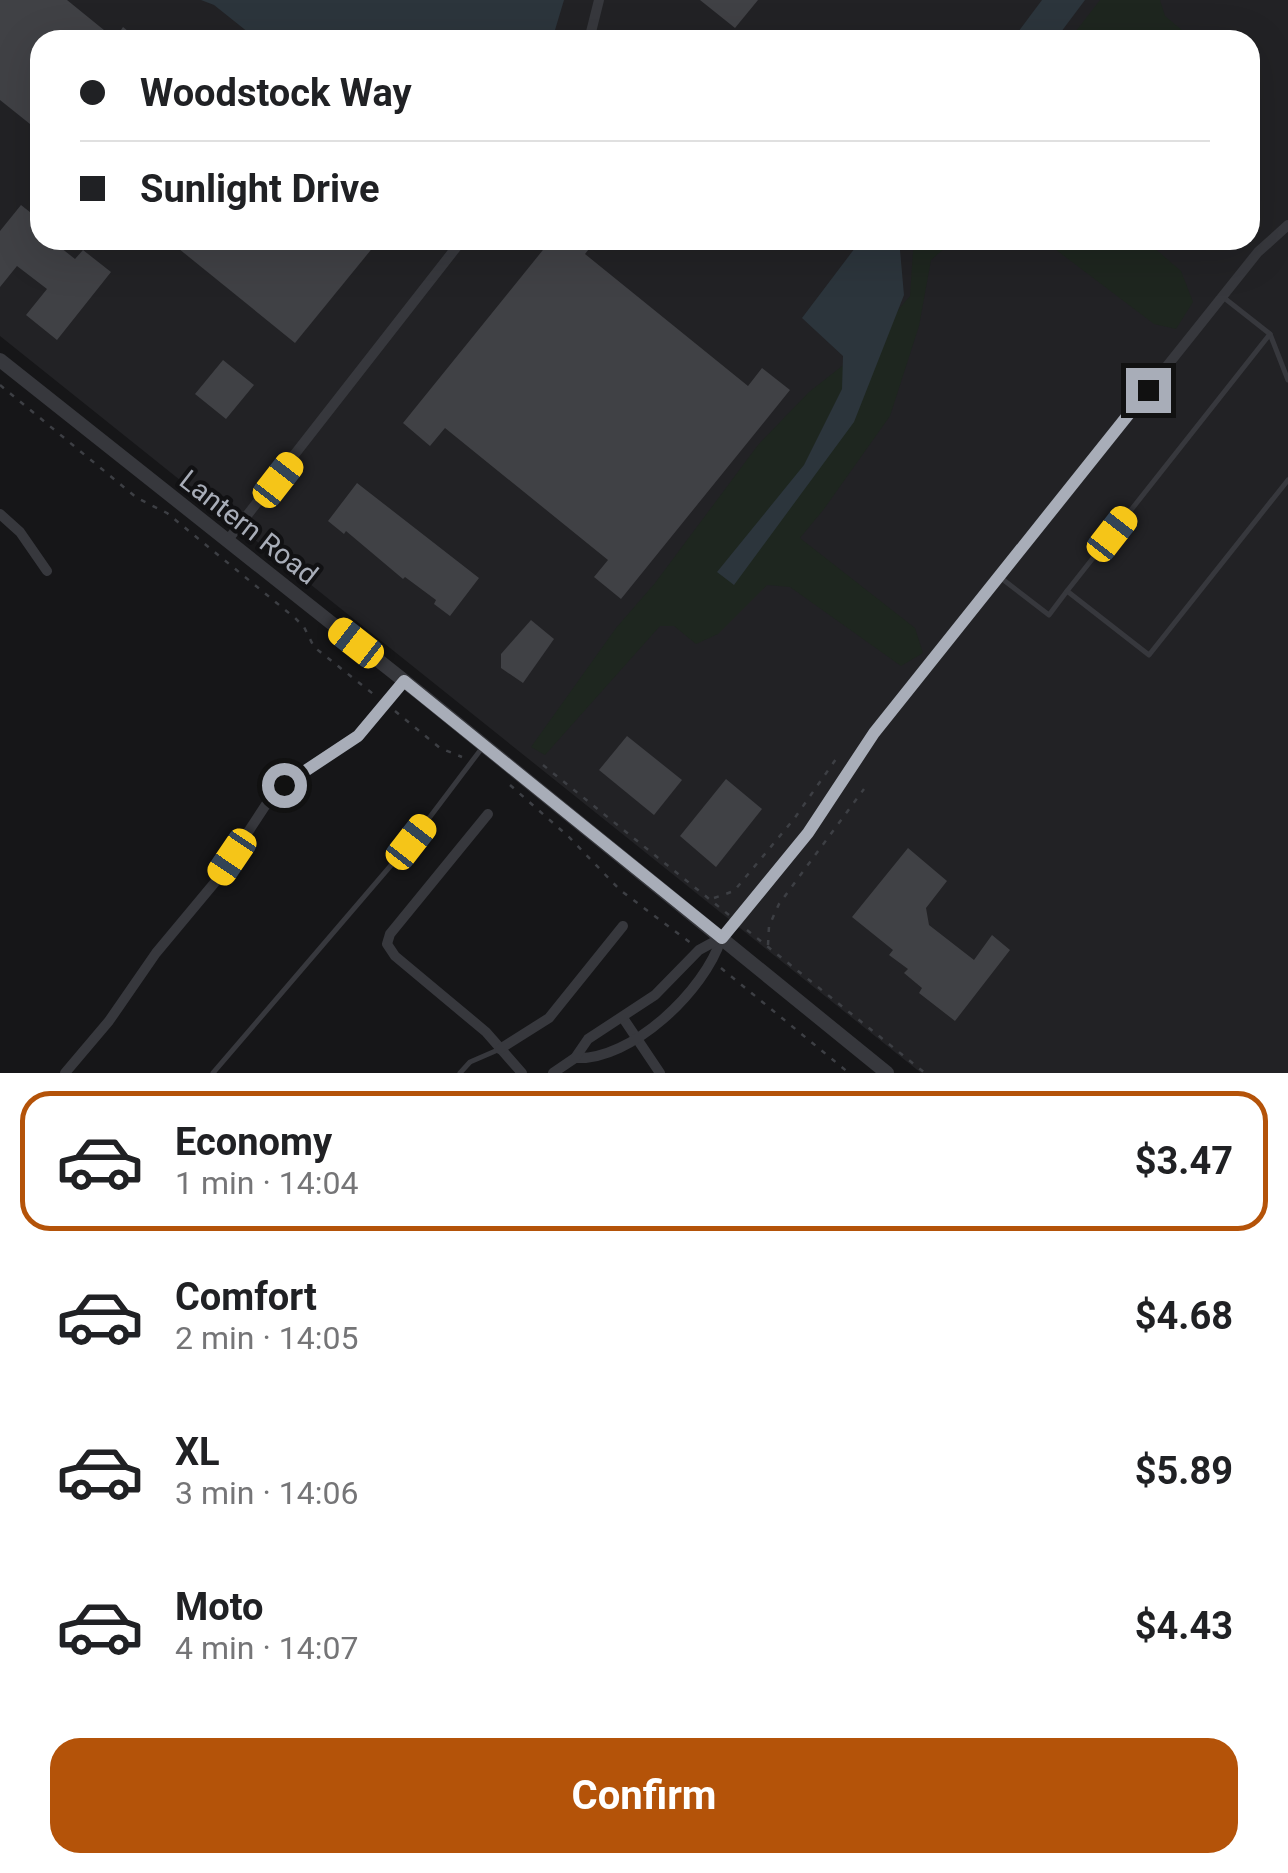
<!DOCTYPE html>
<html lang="en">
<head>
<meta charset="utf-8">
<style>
  body { margin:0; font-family:Roboto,sans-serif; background:#f2f2f2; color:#202124; height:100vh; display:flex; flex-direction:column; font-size:38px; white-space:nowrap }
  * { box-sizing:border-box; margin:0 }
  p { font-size:32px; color:#757577 }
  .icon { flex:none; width:55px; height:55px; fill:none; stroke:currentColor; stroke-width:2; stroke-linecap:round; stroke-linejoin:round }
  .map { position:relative; height:1073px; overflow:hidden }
  .panel { display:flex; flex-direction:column; background:#fff; flex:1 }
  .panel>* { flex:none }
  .guide { position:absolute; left:30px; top:30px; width:1230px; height:220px; border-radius:30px; box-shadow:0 10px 40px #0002; display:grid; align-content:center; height:220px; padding:0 50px; background:#fff }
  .end { position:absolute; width:45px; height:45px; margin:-22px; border:12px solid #a8adb8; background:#111; box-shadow:0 0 0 5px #111 }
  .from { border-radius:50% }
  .car { position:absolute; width:30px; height:60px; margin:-30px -15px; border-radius:12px; box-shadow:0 0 8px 2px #0007; background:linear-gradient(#f5c518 24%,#345 0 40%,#f5c518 0 76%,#345 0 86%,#f5c518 0) }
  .guide b { display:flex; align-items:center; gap:35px; height:95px; font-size:38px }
  .guide b+b { border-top:2px solid #e0e0e0 }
  .guide i { width:25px; height:25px; background:#202124 }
  ul { padding:18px 0 0; list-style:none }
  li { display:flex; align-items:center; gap:30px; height:140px; margin:0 20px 15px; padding:0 30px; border:5px solid transparent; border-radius:30px }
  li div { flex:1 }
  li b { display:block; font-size:38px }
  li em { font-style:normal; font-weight:700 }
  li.current { border-color:#b45309 }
  li>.icon { width:90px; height:90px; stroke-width:1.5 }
  .cta { display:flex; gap:20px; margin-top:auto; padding:20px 50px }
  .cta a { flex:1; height:115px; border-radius:30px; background:#b45309; color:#fff; font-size:40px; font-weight:700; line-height:115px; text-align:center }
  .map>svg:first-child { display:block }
  .built { fill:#222225; fill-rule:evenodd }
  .green { fill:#1e261f }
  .water { fill:#2c353c }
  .building { fill:#404145 }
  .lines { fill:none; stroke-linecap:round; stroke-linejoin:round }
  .path { stroke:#3d3f44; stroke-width:2.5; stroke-dasharray:5 8; stroke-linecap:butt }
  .service { stroke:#37383d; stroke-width:5 }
  .minor { stroke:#37383d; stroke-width:10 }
  .tertiary { stroke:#37383d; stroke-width:14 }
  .route { stroke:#a8adb8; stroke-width:12 }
  .labels { text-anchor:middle; stroke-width:8; stroke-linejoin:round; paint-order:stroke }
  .street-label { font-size:28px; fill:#a8adb8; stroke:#111113 }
</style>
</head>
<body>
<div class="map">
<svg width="1288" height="1073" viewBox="0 0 1288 1073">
  <rect width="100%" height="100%" fill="#161618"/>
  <!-- built -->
  <path class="built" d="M0,0H1288V1073H921L0,336ZM40,40H1250V240H40Z"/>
  <!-- green -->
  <g class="green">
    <polygon points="1100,0 1160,0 1165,16 1194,40 1121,40 1115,37 1112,40 1069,40"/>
    <polygon points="921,240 954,240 931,260 919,326 890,416 824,509 800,538 915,628 923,653 901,666 790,587 767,585 718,634 696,644 674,626 660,626 545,755 531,747 616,628 655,583 758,445 809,392 865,348 910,296 913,251"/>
    <polygon points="1043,240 1145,240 1181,271 1193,302 1176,329 1154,324"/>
  </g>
  <!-- water -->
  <g class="water">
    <polygon points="201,0 564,0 552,40 258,40 214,5"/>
    <polygon points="1042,0 1085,0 1055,40 1012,40"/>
    <polygon points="861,240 907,240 900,250 904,295 854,422 734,585 717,572 804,465 842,389 843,356 802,318"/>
  </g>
  <!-- building -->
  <g class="building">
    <polygon points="0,0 67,0 115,39 123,27 139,40 40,40 40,132 0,100"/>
    <polygon points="700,0 758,0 735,28"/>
    <polygon points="21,205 40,220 40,240 51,240 75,259 83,250 111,272 57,340 26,315 47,289 17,266 0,287 0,231"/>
    <polygon points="168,240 379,240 295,343"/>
    <polygon points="551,240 596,240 585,254 748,386 762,368 790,390 621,599 594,577 608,560 445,428 430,446 403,423"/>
    <polygon points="223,360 254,385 226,419 195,394"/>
    <polygon points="357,483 479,578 450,616 434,604 436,600 405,577 403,579 346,531 344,534 328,521"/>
    <polygon points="531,620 554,639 523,683 501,668 501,654"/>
    <polygon points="627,736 682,780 654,815 599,770"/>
    <polygon points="726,779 762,809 716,867 680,836"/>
    <polygon points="908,848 947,881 926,908 929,925 974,960 992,935 1010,950 955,1021 919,993 922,988 904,973 908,969 889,955 893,950 852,917"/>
  </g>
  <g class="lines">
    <!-- path -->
    <g class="path">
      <polyline points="0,385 137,498 167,513 295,618 304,627 314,647 377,697"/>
      <polyline points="395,711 440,748 462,757"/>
      <polyline points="543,765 729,915"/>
      <polyline points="510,785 569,837 620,890 692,944"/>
      <polyline points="714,898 734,891 794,819 836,759"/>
      <polyline points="747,930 925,1073"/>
      <polyline points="768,945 769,926 779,904 864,789"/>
      <polyline points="721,968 849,1073"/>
    </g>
    <!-- service -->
    <g class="service">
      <polyline points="1223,297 1270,334 1288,380"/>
      <polyline points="1001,578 1049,615 1067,591 1149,655 1288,480"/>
      <polyline points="1067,591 1270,334"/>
      <polyline points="213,1073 411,842 482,748"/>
      <polyline points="460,1073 470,1062 500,1049"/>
    </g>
    <!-- minor -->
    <g class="minor">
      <polyline points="589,40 599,0"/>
      <polyline points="0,514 20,532 47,571"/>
      <polyline points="227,541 462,240"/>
      <polyline points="488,814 390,934 387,944 395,956 486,1032 522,1073"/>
      <polyline points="623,1018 660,1073"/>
      <polyline points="500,1049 549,1018 623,926"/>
      <path d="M575,1058C632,1061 705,990 721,939"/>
      <polyline points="65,1073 109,1021 156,953 216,881 269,800 283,785 358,735 404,681"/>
      <polyline points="553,1073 575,1058 588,1039 655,995 699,950 721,938 737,922 808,833 874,733 1258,252 1288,225"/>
    </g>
    <!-- tertiary -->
    <polyline class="tertiary" points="0,360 422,695 887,1073"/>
  </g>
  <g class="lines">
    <!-- route -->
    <polyline class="route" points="284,785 358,736 404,681 722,938 808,833 874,733 1148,390"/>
  </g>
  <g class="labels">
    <!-- street labels -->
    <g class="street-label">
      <text transform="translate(249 527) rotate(38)" y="10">Lantern Road</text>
    </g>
  </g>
</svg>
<i class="end from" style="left:284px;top:785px"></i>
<i class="end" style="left:1148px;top:390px"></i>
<i class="car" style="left:278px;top:480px;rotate:38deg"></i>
<i class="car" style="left:1112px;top:534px;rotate:38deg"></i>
<i class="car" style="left:356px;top:643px;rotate:308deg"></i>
<i class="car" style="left:411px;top:842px;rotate:38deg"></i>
<i class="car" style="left:232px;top:857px;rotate:214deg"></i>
<div class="guide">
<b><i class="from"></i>Woodstock Way</b>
<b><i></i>Sunlight Drive</b>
</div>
</div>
<section class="panel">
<ul>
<li class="current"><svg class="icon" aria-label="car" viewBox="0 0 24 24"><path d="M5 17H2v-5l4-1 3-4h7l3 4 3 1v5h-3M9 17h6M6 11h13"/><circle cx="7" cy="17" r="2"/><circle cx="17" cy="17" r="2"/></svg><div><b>Economy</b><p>1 min · 14:04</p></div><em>$3.47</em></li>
<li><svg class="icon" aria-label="car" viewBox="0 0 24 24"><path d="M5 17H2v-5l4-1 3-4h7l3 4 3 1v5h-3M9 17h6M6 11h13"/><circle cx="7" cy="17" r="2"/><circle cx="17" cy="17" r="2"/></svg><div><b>Comfort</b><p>2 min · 14:05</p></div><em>$4.68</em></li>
<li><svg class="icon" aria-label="car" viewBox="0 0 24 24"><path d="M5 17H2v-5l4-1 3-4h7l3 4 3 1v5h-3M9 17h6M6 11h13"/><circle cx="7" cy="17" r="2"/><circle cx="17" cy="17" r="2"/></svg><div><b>XL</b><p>3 min · 14:06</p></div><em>$5.89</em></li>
<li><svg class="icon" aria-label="car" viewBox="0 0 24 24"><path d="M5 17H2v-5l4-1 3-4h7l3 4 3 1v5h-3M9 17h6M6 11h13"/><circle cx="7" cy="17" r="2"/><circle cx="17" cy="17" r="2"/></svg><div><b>Moto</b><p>4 min · 14:07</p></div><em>$4.43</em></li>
</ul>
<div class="cta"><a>Confirm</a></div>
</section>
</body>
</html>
